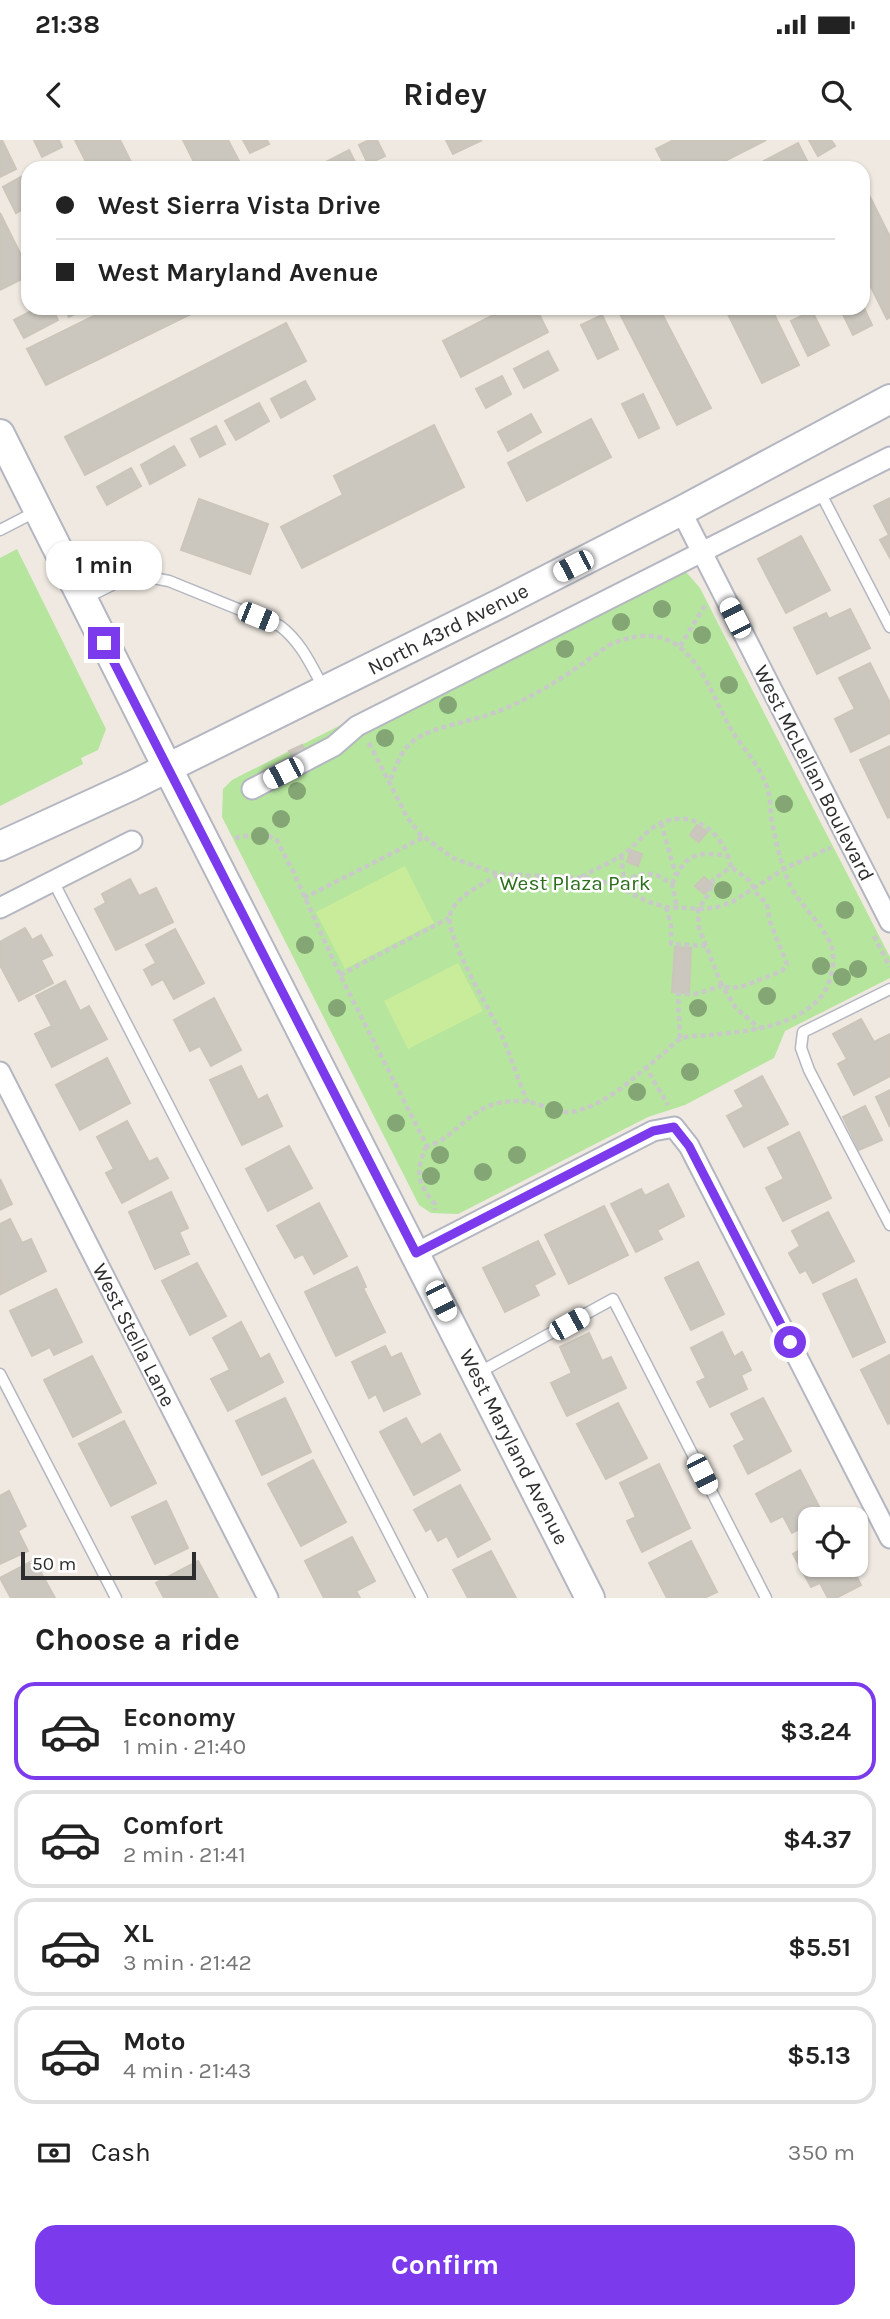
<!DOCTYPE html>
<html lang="en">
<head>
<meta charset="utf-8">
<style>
  body { margin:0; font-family:Karla,sans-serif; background:#f6f6f6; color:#222; height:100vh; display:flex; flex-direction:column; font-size:26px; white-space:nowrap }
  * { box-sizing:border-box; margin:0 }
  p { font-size:23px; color:#767676 }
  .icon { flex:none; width:38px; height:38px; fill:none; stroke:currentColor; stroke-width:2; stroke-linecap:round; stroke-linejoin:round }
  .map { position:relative; height:1458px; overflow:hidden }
  .drawer { display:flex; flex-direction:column; background:#fff; flex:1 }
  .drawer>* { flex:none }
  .top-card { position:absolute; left:21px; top:21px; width:849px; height:154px; border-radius:21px; box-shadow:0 2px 5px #0004; display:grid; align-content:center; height:154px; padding:0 35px; background:#fff }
  .buttons { position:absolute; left:798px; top:1367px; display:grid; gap:14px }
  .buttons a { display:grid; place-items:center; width:70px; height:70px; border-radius:14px; background:#fff; box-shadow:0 2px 5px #0004; font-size:35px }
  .scale { position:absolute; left:21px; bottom:18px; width:175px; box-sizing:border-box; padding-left:7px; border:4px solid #2e2e2e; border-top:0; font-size:19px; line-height:24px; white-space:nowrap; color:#2e2e2e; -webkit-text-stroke:5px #fff; paint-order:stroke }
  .end { position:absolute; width:32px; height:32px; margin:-16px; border:9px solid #7c3aed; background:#fff; box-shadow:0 0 0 4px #fff }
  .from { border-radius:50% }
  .bubble { position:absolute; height:49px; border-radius:21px; background:#fff; box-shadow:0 2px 5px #0004; font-size:23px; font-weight:700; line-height:49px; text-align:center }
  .car { position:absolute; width:21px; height:42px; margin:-21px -10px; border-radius:9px; box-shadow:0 0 5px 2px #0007; background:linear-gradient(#fff 24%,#345 0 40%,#fff 0 76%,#345 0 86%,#fff 0) }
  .top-card b { display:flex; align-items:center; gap:24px; height:66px; font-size:26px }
  .top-card b+b { border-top:2px solid #e0e0e0 }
  .top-card i { width:18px; height:18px; background:#222 }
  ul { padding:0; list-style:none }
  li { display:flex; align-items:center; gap:21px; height:98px; margin:0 14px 10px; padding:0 21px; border:4px solid #e0e0e0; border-radius:21px }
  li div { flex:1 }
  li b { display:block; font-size:26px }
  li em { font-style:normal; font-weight:700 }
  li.selected { border-color:#7c3aed }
  li>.icon { width:63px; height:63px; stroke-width:1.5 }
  h2 { padding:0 35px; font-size:32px; line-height:84px }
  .pay { display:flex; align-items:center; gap:18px; height:77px; padding:0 35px; font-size:26px }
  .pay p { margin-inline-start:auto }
  .action { display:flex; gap:14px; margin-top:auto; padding:14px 35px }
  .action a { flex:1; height:80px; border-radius:21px; background:#7c3aed; color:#fff; font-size:28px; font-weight:700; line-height:80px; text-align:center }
  .status { display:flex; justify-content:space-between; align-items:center; height:49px; padding:0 35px; background:#fff; direction:ltr }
  .status svg { height:19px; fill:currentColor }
  header { display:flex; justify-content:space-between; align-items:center; height:91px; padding:0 35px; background:#fff; font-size:32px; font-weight:700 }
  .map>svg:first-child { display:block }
  .green { fill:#b6e59e }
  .pitch { fill:#c9ec9a }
  .building { fill:#cbc7bf; stroke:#cbc5ba; stroke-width:2 }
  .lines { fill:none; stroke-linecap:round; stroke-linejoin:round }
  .lane-casing { stroke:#b4b7c1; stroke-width:13 }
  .street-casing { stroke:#b4b7c1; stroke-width:23 }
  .secondary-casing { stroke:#b4b7c1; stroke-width:32 }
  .path { stroke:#c9c9c9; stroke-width:4.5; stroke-dasharray:5 3.5; stroke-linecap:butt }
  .lane { stroke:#fff; stroke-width:10 }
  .street { stroke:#fff; stroke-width:19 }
  .secondary { stroke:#fff; stroke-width:28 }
  .tree { fill:#84a574 }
  .route { stroke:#7c3aed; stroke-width:9 }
  .labels { text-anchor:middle; stroke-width:5; stroke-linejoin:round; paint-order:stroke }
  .street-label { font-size:21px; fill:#2e2e2e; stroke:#fff }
  .park-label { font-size:21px; fill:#2c6e1b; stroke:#fff }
</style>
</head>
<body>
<div class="status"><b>21:38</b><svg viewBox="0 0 49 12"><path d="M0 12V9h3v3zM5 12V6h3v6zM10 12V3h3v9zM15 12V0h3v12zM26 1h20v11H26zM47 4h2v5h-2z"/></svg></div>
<header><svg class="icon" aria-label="back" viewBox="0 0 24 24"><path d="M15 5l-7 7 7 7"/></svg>Ridey<svg class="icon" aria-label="search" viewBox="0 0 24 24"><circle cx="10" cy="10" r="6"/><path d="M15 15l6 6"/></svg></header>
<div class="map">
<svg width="890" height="1458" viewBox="0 0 890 1458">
  <rect width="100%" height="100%" fill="#efe9e1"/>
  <!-- green -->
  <g class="green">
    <polygon points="17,409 106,589 98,610 81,618 83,624 0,666 0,418"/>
    <polygon points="673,417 700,448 724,495 890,817 890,838 785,891 774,918 685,965 648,977 458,1074 431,1073 419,1065 222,677 223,649 232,640"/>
  </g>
  <!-- pitch -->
  <g class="pitch">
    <polygon points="405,726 434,783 345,829 316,772"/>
    <polygon points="458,823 483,871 408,909 384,861"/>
  </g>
  <!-- building -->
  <g class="building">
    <polygon points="0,0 2,0 16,29 0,37"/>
    <polygon points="34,0 59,0 62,7 42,17"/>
    <polygon points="75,0 120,0 134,28 89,28"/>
    <polygon points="183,0 228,0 241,25 236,28 197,28"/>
    <polygon points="243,0 267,0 269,4 250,13"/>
    <polygon points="369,0 377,0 385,16 368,24 359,5"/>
    <polygon points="446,0 482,0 453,14"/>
    <polygon points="674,0 766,0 711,28 666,28 656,9"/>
    <polygon points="809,0 831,0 835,6 818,16"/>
    <polygon points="798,3 807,21 793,28 768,28 764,21"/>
    <polygon points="349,10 358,28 326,28 324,23"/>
    <polygon points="21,37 28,51 28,66 16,73 3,47"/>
    <polygon points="863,43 890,97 890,177 887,179 863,131"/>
    <polygon points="0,73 28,129 28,136 0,150"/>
    <polygon points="863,166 872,185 853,195 840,168 863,168"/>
    <polygon points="37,168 52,168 58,180 24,198 14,180"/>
    <polygon points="64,168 86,168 69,177"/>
    <polygon points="110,168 203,168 46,245 27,209"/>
    <polygon points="507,168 536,168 548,192 461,237 443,201"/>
    <polygon points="617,168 659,168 711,268 677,285"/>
    <polygon points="725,168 771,168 799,225 762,243"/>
    <polygon points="812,171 829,205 808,216 791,181"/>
    <polygon points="602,175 618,209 598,219 581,185"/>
    <polygon points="286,183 306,221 85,335 65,297"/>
    <polygon points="548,211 558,230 524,248 514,229"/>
    <polygon points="502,236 511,254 486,268 476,249"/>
    <polygon points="305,241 315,259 281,278 271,259"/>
    <polygon points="643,254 659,288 639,298 622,264"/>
    <polygon points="259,263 269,281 236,300 225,281"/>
    <polygon points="531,274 541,292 508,311 498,292"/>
    <polygon points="591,279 611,317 527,361 508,323"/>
    <polygon points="434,285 464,347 302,428 281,387 343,355 334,336"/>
    <polygon points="216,286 225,304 200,317 191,299"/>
    <polygon points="174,306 185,325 150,344 141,325"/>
    <polygon points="131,328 141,346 107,365 97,347"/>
    <polygon points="890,358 890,418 880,400 889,395 874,366"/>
    <polygon points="199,359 268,384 250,434 181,410"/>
    <polygon points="801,396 830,450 786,473 758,419"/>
    <polygon points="850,469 870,508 817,534 794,488 826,473 829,479"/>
    <polygon points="870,523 890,563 890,593 851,612 835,579 855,569 839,538"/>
    <polygon points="302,605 305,610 292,616 289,611"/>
    <polygon points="890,606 890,677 888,678 860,620"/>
    <polygon points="697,685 707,692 699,702 690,695"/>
    <polygon points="631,710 642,714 638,726 627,722"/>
    <polygon points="704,737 713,745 704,754 695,746"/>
    <polygon points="130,739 139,756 156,748 173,782 116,810 95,769 106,763 102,754"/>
    <polygon points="25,788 32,800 41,795 52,815 41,820 53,843 19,861 0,825 0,802"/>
    <polygon points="175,789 204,843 174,859 163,839 152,845 144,830 156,823 146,805"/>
    <polygon points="675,807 691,808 689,853 672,852"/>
    <polygon points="65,841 80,871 89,866 107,899 52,927 35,894 52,886 36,856"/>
    <polygon points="214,858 241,910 211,926 200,906 190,911 174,880"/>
    <polygon points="861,879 874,902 890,894 890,936 854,955 838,924 847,919 833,894"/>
    <polygon points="107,918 130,963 80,990 56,945"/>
    <polygon points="241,926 258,960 267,955 282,986 242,1005 210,940"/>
    <polygon points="762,936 788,984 744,1007 727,976 744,967 735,951"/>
    <polygon points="890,950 890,987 876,957"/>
    <polygon points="865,966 882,1000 859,1010 843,977"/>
    <polygon points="127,981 149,1022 157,1018 168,1038 122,1063 106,1033 114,1029 97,997"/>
    <polygon points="799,992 831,1058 783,1081 766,1048 784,1039 768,1008"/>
    <polygon points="289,1006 312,1048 268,1071 246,1029"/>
    <polygon points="0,1039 12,1064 0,1070"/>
    <polygon points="668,1044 684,1076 657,1090 662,1099 636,1112 611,1064 641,1049 645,1056"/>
    <polygon points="171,1052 188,1088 179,1092 189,1114 155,1129 129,1072"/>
    <polygon points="319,1063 347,1116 314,1134 303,1114 295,1118 277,1086"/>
    <polygon points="604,1066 628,1115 569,1144 545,1095"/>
    <polygon points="828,1072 854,1121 813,1143 806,1130 800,1133 789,1113 800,1106 792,1091"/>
    <polygon points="10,1079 22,1103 31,1099 46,1131 1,1154 0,1084"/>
    <polygon points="538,1101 555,1134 534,1145 539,1155 505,1172 483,1128"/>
    <polygon points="698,1122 724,1174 691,1190 665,1138"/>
    <polygon points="197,1123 226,1176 190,1195 162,1141"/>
    <polygon points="357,1127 366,1147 363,1148 385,1192 336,1216 305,1152"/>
    <polygon points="856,1139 885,1202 853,1217 823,1154"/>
    <polygon points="56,1149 82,1202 54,1215 50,1207 32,1216 10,1171"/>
    <polygon points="241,1182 260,1219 269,1214 283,1242 228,1271 211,1239 230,1230 213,1198"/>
    <polygon points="722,1192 734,1217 742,1212 751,1230 741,1235 747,1249 710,1267 697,1242 706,1238 691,1208"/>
    <polygon points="589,1193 602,1221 611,1217 626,1248 567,1276 551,1243 572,1233 560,1207"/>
    <polygon points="385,1206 391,1218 401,1213 420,1254 384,1271 376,1254 369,1258 352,1222"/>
    <polygon points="890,1215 890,1283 888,1284 861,1230"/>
    <polygon points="92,1216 121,1272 73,1297 44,1240"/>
    <polygon points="285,1258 311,1312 262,1335 236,1281"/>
    <polygon points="763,1258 791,1311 748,1334 734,1306 745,1300 731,1274"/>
    <polygon points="618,1263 647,1318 606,1339 577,1284"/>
    <polygon points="406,1278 421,1305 440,1294 460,1330 414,1355 380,1292"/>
    <polygon points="124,1281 156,1343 111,1366 79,1304"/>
    <polygon points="313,1320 346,1382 301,1406 268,1344"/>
    <polygon points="659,1324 690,1388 642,1412 627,1381 636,1377 620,1343"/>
    <polygon points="800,1330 824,1376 818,1379 810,1379 810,1383 792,1393 783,1376 771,1382 756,1354"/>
    <polygon points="460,1345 490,1399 458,1417 447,1396 438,1401 431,1388 426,1391 414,1370"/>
    <polygon points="9,1351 26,1386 18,1391 28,1411 0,1424 0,1356"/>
    <polygon points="166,1361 188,1408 155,1424 132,1377"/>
    <polygon points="352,1397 375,1441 356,1451 360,1458 324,1458 305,1421"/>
    <polygon points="691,1401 717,1452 704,1458 667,1458 649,1423"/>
    <polygon points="810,1405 810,1424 850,1424 861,1445 836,1458 828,1458 820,1443 811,1447 793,1414"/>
    <polygon points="491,1411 516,1458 468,1458 453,1430"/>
    <polygon points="34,1420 55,1458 11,1458 0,1438"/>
    <polygon points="198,1421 218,1458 164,1458 156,1443"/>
  </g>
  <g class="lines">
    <defs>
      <g id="lane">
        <polyline points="820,352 890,487"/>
        <polyline points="0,390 37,371"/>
        <path d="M84,459L120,441L143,436L169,441L280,486C301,502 311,525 323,547"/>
        <polyline points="53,741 422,1458"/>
        <polyline points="890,849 803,892 801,908 809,930 890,1085"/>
        <polyline points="478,1233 613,1159 766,1458"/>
        <polyline points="0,1234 116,1458"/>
      </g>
      <g id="street">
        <polyline points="681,371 890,782"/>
        <polyline points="252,649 334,606 357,586 890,317"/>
        <polyline points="0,768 132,701"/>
        <polyline points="0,932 268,1458"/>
        <polyline points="416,1113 653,991 674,987 689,1006 890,1398"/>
      </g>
      <g id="secondary">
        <polyline points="0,294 167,627 590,1458"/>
        <polyline points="0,706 131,646 503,462 681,371 890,259"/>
      </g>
    </defs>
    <!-- lane casing -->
    <use href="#lane" class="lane-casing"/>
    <!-- street casing -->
    <use href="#street" class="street-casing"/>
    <!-- secondary casing -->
    <use href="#secondary" class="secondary-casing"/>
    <!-- path -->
    <g class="path">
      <polyline points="680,506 706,464"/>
      <polyline points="369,603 407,677 420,694 453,718 498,734 588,738 614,745 649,762 666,767 703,769 718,767 732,762 784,729 829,708 830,710"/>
      <polyline points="661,683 676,735"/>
      <path d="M235,698L261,693L276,699L293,731L340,835L427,1006C452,1000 465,975 489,966C501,961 517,960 530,962C547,966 558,975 576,971C610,963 637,934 664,913C669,909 674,902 680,899C687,895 702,896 711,895C748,891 798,887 823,854C830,844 834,827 833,814C831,790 799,766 789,743C781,723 776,703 772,682C770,671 771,660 768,650C760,623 739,606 727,582C701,530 681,473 609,505C574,530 539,555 499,571C473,582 434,585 413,601C400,611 395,629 389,643"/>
      <polyline points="621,715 624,740"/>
      <path d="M498,735C482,745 455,756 450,775C445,796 490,870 500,892C511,915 517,939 528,962"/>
      <path d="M582,737C596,728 611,723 625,713C638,703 648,688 663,682C697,669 725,696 731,727L713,740L709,754L698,769L699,788L722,846L731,848L741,847L782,831L787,824L770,782L767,764L757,754L750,741L731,727"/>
      <path d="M672,744C686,714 695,711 728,716"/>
      <path d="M622,749L624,740C647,732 651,730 672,744L677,768"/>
      <polyline points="304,758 424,697"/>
      <polyline points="666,767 671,785 671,804 706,806"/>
      <polyline points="874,796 890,827"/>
      <polyline points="340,835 449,778"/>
      <polyline points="680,898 678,854 695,854 722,846 736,868 759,888"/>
      <polyline points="645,926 668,965"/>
      <path d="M427,1006C415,1029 417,1044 435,1064V1070"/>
    </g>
    <!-- lane -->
    <use href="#lane" class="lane"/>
    <!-- street -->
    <use href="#street" class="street"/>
    <!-- secondary -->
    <use href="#secondary" class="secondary"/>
  </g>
  <!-- trees -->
  <g class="tree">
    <circle cx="662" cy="469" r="9"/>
    <circle cx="621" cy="482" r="9"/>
    <circle cx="702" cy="495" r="9"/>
    <circle cx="565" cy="509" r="9"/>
    <circle cx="729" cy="545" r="9"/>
    <circle cx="448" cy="565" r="9"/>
    <circle cx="385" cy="598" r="9"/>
    <circle cx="297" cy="651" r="9"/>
    <circle cx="784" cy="664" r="9"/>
    <circle cx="281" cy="679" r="9"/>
    <circle cx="260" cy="696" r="9"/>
    <circle cx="723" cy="750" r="9"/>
    <circle cx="845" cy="770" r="9"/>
    <circle cx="305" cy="805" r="9"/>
    <circle cx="821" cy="826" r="9"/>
    <circle cx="858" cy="829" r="9"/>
    <circle cx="842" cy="837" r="9"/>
    <circle cx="767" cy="856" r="9"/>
    <circle cx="337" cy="868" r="9"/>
    <circle cx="698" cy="868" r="9"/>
    <circle cx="690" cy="932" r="9"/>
    <circle cx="637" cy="952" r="9"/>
    <circle cx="554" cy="970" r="9"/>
    <circle cx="396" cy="983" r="9"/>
    <circle cx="440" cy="1015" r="9"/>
    <circle cx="517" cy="1015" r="9"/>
    <circle cx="483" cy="1032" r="9"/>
    <circle cx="431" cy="1036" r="9"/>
  </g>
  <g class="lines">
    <!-- route -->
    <polyline class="route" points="104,503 416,1113 653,991 674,987 689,1006 790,1202"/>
  </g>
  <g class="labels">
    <!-- street labels -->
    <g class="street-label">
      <text transform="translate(448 489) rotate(-27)" y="7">North 43rd Avenue</text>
      <text transform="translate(814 633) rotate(63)" y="7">West McLellan Boulevard</text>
      <text transform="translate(134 1195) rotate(63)" y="7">West Stella Lane</text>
      <text transform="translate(514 1307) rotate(63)" y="7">West Maryland Avenue</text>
    </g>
    <!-- park labels -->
    <g class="park-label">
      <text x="575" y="750">West Plaza Park</text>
    </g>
  </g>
</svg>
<div class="buttons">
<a><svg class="icon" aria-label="locate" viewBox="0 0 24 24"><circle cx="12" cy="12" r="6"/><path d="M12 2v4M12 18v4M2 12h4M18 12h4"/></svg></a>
</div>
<div class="scale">50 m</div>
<i class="end from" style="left:790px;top:1202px"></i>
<i class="end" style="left:104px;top:503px"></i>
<div class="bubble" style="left:46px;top:401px;width:116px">1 min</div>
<i class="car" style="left:573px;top:426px;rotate:243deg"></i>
<i class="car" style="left:258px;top:477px;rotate:112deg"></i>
<i class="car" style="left:735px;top:478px;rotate:333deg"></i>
<i class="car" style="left:283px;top:633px;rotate:243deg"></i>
<i class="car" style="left:441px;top:1161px;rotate:153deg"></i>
<i class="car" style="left:569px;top:1184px;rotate:61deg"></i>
<i class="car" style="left:702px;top:1334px;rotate:153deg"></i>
<div class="top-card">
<b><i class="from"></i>West Sierra Vista Drive</b>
<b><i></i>West Maryland Avenue</b>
</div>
</div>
<section class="drawer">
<h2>Choose a ride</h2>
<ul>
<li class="selected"><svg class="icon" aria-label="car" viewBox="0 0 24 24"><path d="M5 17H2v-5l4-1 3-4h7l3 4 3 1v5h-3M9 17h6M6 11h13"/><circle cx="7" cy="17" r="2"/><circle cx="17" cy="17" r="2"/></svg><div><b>Economy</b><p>1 min · 21:40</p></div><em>$3.24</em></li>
<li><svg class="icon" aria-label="car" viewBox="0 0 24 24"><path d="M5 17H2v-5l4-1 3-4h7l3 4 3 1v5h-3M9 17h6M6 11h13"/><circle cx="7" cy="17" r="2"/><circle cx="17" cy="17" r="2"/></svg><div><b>Comfort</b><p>2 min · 21:41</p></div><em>$4.37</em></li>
<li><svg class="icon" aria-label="car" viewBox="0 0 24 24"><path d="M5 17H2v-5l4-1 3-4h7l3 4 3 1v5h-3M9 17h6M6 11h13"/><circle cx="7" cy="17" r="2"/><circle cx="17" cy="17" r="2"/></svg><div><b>XL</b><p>3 min · 21:42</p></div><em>$5.51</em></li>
<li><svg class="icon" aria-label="car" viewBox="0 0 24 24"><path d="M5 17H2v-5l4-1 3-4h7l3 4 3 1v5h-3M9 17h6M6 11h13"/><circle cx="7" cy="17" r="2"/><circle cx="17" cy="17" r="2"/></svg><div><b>Moto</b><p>4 min · 21:43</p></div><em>$5.13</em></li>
</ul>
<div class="pay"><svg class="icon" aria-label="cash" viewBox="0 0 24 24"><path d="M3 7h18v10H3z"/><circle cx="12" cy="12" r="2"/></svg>Cash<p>350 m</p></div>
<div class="action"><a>Confirm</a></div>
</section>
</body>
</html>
